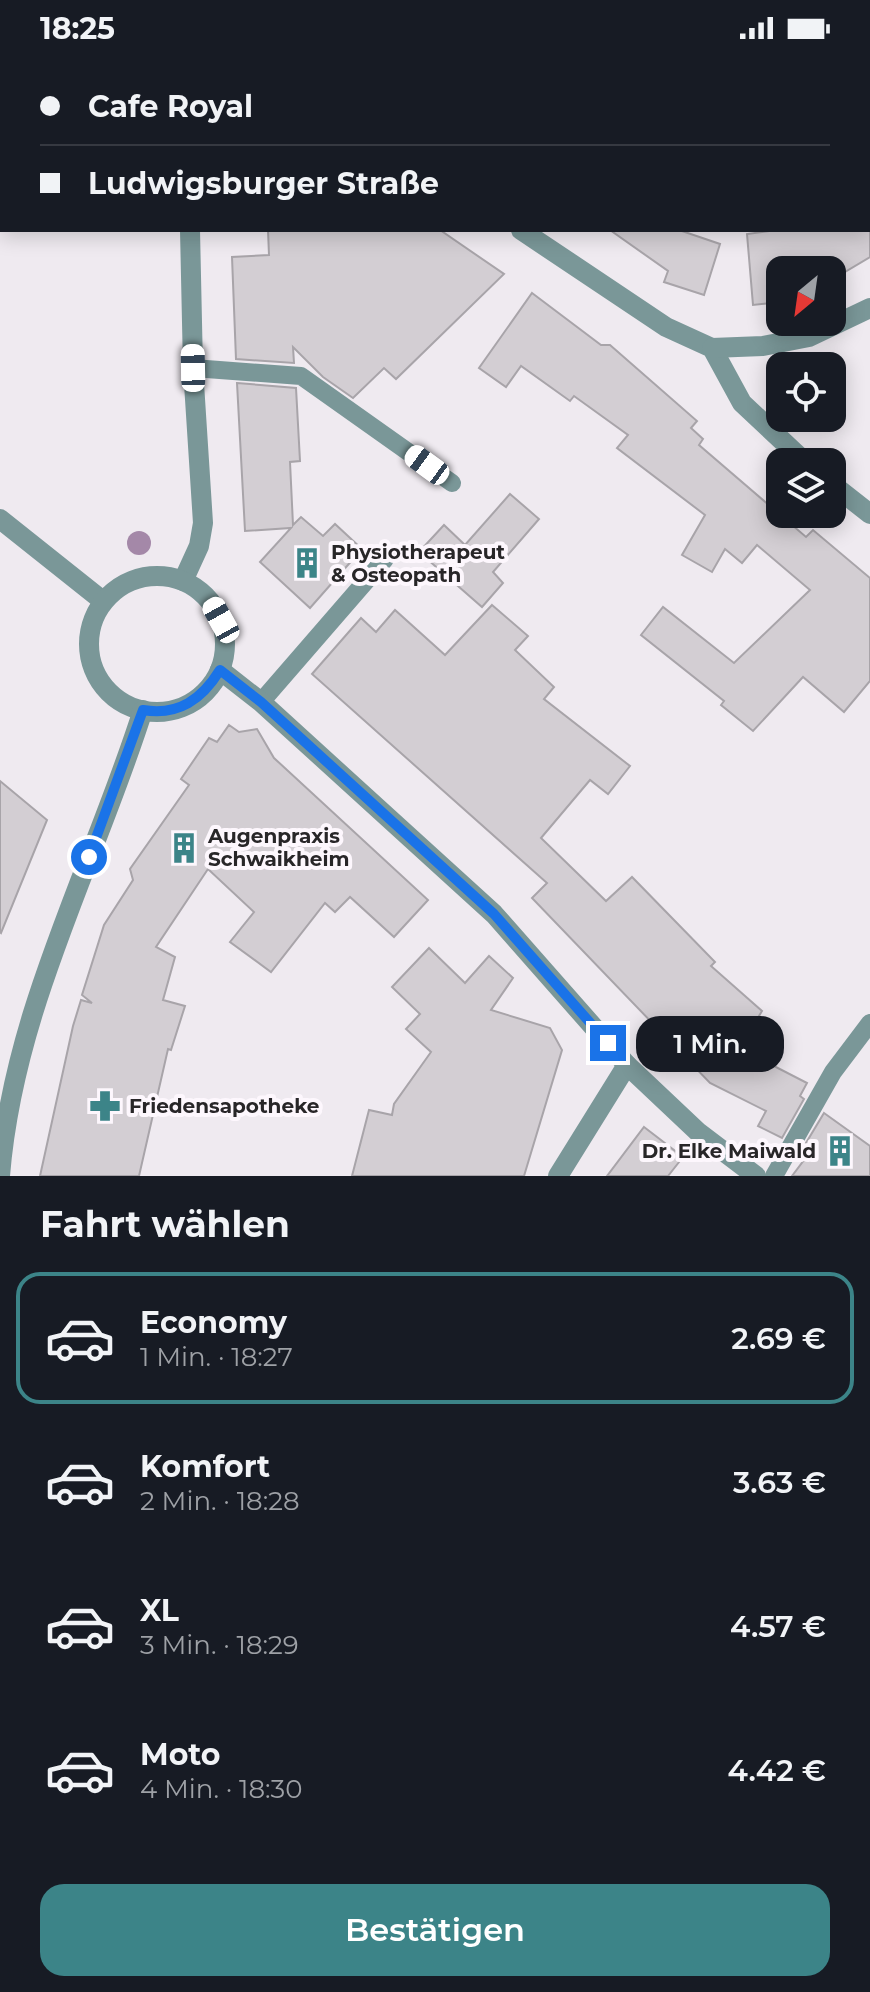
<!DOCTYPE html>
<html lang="de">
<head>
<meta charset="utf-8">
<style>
  body { margin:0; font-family:Montserrat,sans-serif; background:#242831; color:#f1f3f6; height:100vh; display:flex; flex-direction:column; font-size:30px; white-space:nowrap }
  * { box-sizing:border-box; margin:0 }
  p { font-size:26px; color:#9ea1a6 }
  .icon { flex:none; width:44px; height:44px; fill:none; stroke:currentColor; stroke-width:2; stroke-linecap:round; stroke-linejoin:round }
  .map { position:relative; height:1120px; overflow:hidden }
  .side { display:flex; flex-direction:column; background:#171b24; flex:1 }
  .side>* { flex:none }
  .guide { position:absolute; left:0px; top:0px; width:870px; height:176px; box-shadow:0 4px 20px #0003; display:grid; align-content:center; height:176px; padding:0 40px; background:#171b24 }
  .needle { width:52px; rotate:209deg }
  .controls { position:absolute; left:766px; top:200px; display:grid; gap:16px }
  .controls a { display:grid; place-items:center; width:80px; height:80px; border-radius:16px; background:#171b24; box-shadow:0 4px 20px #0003; font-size:40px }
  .end { position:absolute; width:36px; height:36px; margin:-18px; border:10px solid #1a73e8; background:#fff; box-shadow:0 0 0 4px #fff }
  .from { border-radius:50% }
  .bubble { position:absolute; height:56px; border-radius:24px; background:#171b24; box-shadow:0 4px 20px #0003; font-size:26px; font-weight:600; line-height:56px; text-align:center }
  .car { position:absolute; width:24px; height:48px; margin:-24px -12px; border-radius:10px; box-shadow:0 0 6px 2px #0007; background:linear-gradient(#fff 24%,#345 0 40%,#fff 0 76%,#345 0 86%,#fff 0) }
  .guide b { display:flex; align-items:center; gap:28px; height:76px; font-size:30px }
  .guide b+b { border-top:2px solid #363941 }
  .guide i { width:20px; height:20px; background:#f1f3f6 }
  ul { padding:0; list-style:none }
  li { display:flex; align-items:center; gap:24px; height:132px; margin:0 16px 12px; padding:0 24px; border:4px solid transparent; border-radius:24px }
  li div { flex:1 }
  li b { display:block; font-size:30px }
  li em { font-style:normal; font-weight:600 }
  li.active { border-color:#3c8488 }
  li>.icon { width:72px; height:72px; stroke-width:1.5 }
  h2 { padding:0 40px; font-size:36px; line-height:96px }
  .button { display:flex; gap:16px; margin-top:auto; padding:16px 40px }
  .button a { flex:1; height:92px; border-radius:24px; background:#3c8488; color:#fff; font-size:32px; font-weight:600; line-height:92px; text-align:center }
  .status { display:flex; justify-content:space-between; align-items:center; height:56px; padding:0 40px; background:#171b24; direction:ltr }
  .status svg { height:22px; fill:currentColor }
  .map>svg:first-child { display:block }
  .building { fill:#d3ced3; stroke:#a8a4a9; stroke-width:2 }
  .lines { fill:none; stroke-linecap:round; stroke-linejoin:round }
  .service { stroke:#7a9798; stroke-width:18 }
  .minor { stroke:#7a9798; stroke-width:20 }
  .tertiary { stroke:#7a9798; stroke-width:20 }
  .tree { fill:#a488a8 }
  .route { stroke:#1a73e8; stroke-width:10 }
  .labels { text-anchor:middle; stroke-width:8; stroke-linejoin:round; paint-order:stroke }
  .poi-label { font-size:20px; font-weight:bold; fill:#282628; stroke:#fdf7fd; text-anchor:start }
</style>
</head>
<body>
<div class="status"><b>18:25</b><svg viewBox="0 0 49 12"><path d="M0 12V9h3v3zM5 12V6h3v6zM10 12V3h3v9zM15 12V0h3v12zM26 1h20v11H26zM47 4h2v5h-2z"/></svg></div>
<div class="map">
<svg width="870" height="1120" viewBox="0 0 870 1120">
  <rect width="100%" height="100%" fill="#efeaf0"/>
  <!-- building -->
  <g class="building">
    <polygon points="268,174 440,174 504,218 396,323 384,312 353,342 323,321 293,291 294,307 236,303 232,201 269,199"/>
    <polygon points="610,174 679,174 720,188 704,239 664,226 668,215"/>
    <polygon points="777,174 870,174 870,201 835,222 832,228 832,214 780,214 780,246 753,249 747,178"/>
    <polygon points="532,237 601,289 610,289 697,365 691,372 703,383 699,389 806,481 813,474 870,522 870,625 844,656 803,621 753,675 721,649 724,645 641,579 663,551 734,607 810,534 757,489 742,507 725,493 712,516 682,499 705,459 617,392 628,379 574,340 570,345 521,310 506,331 479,312"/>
    <polygon points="237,327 296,332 300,405 290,406 293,469 301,461 323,480 335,468 362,493 310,552 260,506 291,472 245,475"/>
    <polygon points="510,438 539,463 493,516 503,527 482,551 419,496 444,469 465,489"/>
    <polygon points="492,549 528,580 515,594 554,631 544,643 630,710 608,738 590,724 541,782 606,845 632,821 715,906 711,910 762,955 745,983 775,998 770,1008 807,1027 800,1040 804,1043 782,1082 758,1070 766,1055 710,1027 532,842 547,827 312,618 361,562 376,576 395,554 445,599"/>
    <polygon points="229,669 239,676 257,673 274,702 428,844 394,881 350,841 335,856 325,847 271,916 230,886 254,856 208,813 156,891 175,901 163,944 185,950 171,994 168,993 139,1120 40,1120 73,970 81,944 92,947 82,939 104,869 133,824 130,813 189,729 181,723 209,682 217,686"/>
    <polygon points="0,725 47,764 1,877 0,876"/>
    <polygon points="429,892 465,927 489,900 513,922 491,954 550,972 562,994 524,1120 352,1120 369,1054 392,1059 394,1048 431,996 406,973 420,958 392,931"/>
    <polygon points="824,1057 870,1090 870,1120 792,1120 810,1096 803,1092"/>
    <polygon points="644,1071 683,1101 668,1120 607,1120"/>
  </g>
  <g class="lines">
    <!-- service -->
    <g class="service">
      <polyline points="273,2 274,0"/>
      <polyline points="193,312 301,320 452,427"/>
      <polyline points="261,646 385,503"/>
      <polyline points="774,1120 833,1016 870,967"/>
    </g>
    <!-- minor -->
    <g class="minor">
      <polyline points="186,0 186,2"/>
      <polyline points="521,174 666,271 712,292 742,347 805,406"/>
      <polyline points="712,292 763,290 809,281 870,252"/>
      <polyline points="832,428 870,458"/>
      <polyline points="183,525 199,490 203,467 193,312 190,174"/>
      <polyline points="220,614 261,646 494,858 627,1009 698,1076 756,1120"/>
      <polyline points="558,1120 627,1009"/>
    </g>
    <!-- tertiary -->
    <g class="tertiary">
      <polyline points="0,463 103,545"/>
      <circle cx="157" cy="588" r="68"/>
      <path d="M0,1120C13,955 94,809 143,654"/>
    </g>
  </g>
  <!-- trees -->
  <circle class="tree" cx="139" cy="487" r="12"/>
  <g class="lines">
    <!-- route -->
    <path class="route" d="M89,801L143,654C179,660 202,643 220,614L261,646L494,858L608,987"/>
  </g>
  <!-- icons -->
  <defs>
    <symbol id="building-bare" viewBox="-9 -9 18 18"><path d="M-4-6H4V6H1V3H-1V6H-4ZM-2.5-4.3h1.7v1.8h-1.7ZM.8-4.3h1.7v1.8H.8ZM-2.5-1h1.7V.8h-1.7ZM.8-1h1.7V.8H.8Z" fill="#3c8488" stroke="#fdf7fd" stroke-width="2.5" paint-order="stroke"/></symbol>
    <symbol id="pharmacy-bare" viewBox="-9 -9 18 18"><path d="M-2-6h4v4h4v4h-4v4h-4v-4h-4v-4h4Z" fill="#3c8488" stroke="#fdf7fd" stroke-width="2.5" paint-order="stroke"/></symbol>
  </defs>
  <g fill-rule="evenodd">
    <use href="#building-bare" x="285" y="485" width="44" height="44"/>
    <use href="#building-bare" x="162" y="770" width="44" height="44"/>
    <use href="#pharmacy-bare" x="83" y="1028" width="44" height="44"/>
    <use href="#building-bare" x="818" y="1073" width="44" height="44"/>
  </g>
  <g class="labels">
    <!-- poi labels -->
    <g class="poi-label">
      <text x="331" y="503">Physiotherapeut<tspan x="331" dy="23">&amp; Osteopath</tspan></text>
      <text x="208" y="787">Augenpraxis<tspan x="208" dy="23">Schwaikheim</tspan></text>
      <text x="129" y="1057">Friedensapotheke</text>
      <text x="816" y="1102" text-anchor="end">Dr. Elke Maiwald</text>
    </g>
  </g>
</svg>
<div class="controls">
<a><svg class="needle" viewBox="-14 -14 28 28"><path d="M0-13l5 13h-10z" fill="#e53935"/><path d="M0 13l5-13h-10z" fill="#9ea1a6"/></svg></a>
<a><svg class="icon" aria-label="locate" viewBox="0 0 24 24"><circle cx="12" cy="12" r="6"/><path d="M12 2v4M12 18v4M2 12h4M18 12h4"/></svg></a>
<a><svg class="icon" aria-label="layers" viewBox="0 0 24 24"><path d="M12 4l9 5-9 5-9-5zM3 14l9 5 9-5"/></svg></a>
</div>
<i class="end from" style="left:89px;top:801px"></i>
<i class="end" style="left:608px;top:987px"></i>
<div class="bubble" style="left:636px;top:960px;width:148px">1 Min.</div>
<i class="car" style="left:193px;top:312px;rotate:359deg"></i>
<i class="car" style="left:427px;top:409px;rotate:306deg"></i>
<i class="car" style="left:221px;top:564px;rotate:331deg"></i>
<div class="guide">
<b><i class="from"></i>Cafe Royal</b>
<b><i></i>Ludwigsburger Straße</b>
</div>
</div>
<section class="side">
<h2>Fahrt wählen</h2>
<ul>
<li class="active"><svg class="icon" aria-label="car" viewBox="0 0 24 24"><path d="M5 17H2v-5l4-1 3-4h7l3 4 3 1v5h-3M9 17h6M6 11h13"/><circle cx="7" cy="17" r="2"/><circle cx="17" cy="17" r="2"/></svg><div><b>Economy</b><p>1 Min. · 18:27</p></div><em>2.69 €</em></li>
<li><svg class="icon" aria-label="car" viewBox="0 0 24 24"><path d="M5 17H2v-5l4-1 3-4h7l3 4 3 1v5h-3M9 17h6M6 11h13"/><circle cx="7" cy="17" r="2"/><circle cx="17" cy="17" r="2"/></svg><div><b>Komfort</b><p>2 Min. · 18:28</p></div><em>3.63 €</em></li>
<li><svg class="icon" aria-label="car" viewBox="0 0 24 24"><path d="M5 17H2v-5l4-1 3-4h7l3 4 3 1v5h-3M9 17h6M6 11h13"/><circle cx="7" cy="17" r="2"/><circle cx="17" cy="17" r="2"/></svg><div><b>XL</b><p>3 Min. · 18:29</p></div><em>4.57 €</em></li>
<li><svg class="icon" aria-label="car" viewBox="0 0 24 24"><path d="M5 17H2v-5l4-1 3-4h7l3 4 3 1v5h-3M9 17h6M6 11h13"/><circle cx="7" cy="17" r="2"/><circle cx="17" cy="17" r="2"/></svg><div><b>Moto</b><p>4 Min. · 18:30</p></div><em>4.42 €</em></li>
</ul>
<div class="button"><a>Bestätigen</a></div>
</section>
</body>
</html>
